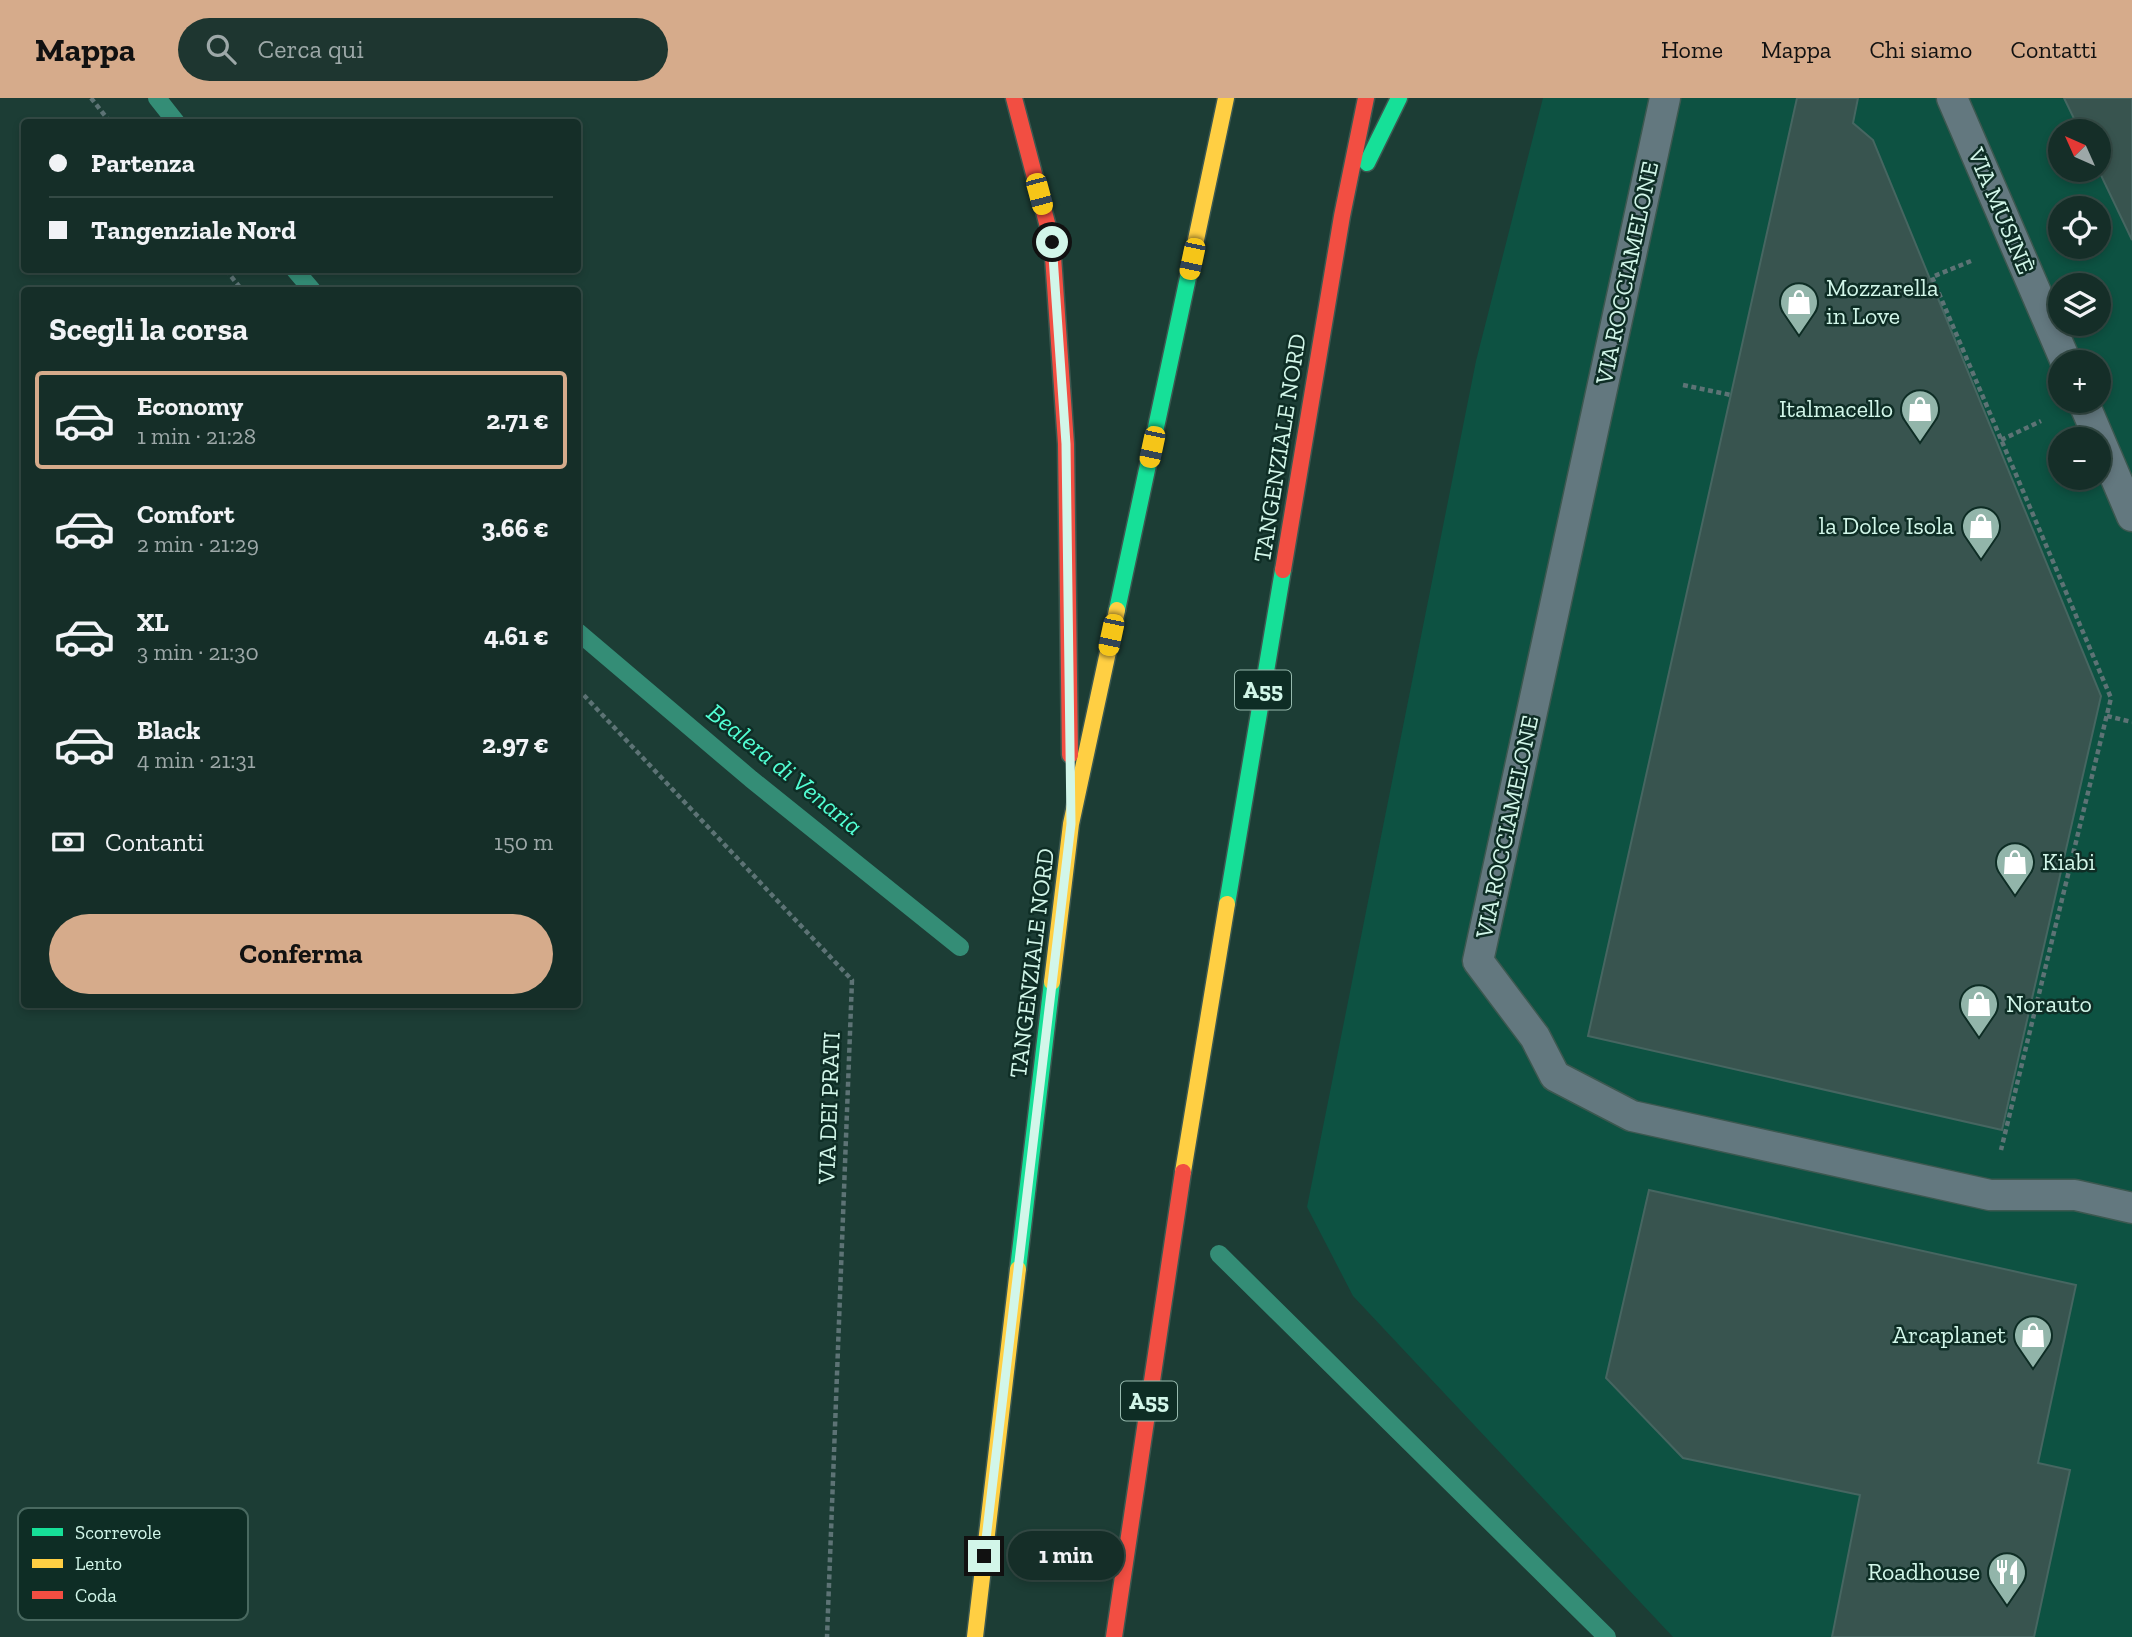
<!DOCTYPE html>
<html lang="it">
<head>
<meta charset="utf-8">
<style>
  body { margin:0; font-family:"Zilla Slab",serif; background:#1e3630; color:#f1f3f6; height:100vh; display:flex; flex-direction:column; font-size:26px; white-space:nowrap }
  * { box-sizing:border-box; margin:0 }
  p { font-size:23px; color:#9da8a8 }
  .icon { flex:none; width:38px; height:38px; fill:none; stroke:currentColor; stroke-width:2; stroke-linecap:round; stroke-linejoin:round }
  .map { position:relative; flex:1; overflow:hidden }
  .side { position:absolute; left:21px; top:189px; width:560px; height:721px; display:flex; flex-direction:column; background:#152e28; border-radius:7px; box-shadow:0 4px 10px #0003,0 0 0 2px #344a45 }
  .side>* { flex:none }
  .guide { position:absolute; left:21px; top:21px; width:560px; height:154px; border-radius:7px; box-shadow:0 4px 10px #0003,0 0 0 2px #344a45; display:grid; align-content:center; height:154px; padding:0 28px; background:#152e28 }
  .needle { width:46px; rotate:315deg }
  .tools { position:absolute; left:2048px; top:21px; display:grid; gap:14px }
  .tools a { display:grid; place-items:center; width:63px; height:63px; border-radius:50%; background:#152e28; box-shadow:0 4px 10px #0003,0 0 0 2px #344a45; font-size:35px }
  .end { position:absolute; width:32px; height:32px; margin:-16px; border:9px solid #d2f6e9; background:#111; box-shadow:0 0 0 4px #111 }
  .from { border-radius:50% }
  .bubble { position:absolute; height:49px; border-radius:24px; background:#152e28; box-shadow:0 4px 10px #0003,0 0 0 2px #344a45; font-size:23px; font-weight:800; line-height:49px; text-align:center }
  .car { position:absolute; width:21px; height:42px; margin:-21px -10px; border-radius:9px; box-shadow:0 0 5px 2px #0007; background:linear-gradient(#f5c518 24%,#345 0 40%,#f5c518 0 76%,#345 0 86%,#f5c518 0) }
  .guide b { display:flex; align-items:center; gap:24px; height:66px; font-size:26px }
  .guide b+b { border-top:2px solid #344a45 }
  .guide i { width:18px; height:18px; background:#f1f3f6 }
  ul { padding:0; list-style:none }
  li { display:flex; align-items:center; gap:21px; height:98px; margin:0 14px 10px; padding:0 14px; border:4px solid transparent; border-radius:7px }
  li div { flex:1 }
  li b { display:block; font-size:26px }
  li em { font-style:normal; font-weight:800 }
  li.on { border-color:#d6ab8b }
  li>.icon { width:63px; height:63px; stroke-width:1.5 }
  h2 { padding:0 28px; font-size:32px; line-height:84px }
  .pay { display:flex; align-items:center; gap:18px; height:77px; padding:0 28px; font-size:26px }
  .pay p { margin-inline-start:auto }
  .cta { display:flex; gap:14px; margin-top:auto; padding:14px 28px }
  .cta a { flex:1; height:80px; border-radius:42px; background:#d6ab8b; color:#111; font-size:28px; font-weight:800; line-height:80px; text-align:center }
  header { display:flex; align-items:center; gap:42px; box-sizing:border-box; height:98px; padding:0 35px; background:#d6ab8b; color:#111 }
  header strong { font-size:33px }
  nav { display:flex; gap:38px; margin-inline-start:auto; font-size:24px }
  .search { width:490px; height:63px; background:#1e3630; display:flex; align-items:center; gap:18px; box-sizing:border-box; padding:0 24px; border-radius:38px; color:#9da8a8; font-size:26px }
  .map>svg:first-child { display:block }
  .built { fill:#0d5242; fill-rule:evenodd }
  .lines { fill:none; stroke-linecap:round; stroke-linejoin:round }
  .stream { stroke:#348d76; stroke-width:18 }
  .building { fill:#38544f; stroke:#466661; stroke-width:2 }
  .lane-casing { stroke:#3c5850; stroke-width:33 }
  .fast-casing { stroke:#3c5850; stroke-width:19 }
  .slow-casing { stroke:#3c5850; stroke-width:19 }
  .jam-casing { stroke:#3c5850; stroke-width:19 }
  .path { stroke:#5d7375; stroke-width:4.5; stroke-dasharray:5 3.5; stroke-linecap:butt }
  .lane { stroke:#63787f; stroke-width:30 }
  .fast { stroke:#16e098; stroke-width:16 }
  .slow { stroke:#ffcf43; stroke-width:16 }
  .jam { stroke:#f24e42; stroke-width:16 }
  .route { stroke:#d2f6e9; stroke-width:9 }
  .labels { text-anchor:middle; stroke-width:5; stroke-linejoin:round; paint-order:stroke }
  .shield { fill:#0e2d25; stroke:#97baae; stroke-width:2 }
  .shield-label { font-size:23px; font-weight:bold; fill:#d2f6e9 }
  .street-label { font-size:24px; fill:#d2f6e9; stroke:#0e2d25 }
  .poi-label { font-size:24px; fill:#d2f6e9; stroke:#0e2d25; text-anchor:end }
  .water-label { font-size:26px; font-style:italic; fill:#52ffd4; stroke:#0e2d25 }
  .key { fill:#0e2d25; stroke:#496960; stroke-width:2 }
  .key-label { font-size:19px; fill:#d2f6e9 }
</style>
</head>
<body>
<header>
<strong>Mappa</strong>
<div class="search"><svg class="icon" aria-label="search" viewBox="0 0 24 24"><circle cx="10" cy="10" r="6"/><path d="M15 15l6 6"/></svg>Cerca qui</div>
<nav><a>Home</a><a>Mappa</a><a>Chi siamo</a><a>Contatti</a></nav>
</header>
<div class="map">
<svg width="2132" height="1539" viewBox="0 0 2132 1539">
  <rect width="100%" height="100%" fill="#1c3d35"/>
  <!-- built -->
  <path class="built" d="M1543,0H2132V1539H1673L1353,1198L1307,1109L1476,263ZM2060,33H2098V72H2060ZM2060,110H2098V149H2060ZM2060,187H2098V226H2060ZM2060,264H2098V303H2060ZM2060,341H2098V380H2060Z"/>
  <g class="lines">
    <!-- stream -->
    <g class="stream">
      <polyline points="157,0 176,24"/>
      <polyline points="295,172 312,192"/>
      <polyline points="578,534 751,681 960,849"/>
      <polyline points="1219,1156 1607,1539"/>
    </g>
  </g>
  <!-- building -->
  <g class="building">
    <polygon points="1797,0 1858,0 1853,25 1873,42 2101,598 2002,1032 1588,938"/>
    <polygon points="2064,0 2132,0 2132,142 2098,71 2098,33 2080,33"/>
    <polygon points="1649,1092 2076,1187 2038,1365 2070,1372 2034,1539 1832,1539 1860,1397 1683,1360 1606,1280"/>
  </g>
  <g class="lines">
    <defs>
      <g id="lane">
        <polyline points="1665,0 1478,863 1535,939 1555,978 1632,1018 1990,1097 2075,1097 2132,1110"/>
        <polyline points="1952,0 2066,264"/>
        <polyline points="2083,303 2132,418"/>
      </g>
      <g id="fast">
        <polyline points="1367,65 1399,0"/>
        <polyline points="1117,512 1193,156"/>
        <polyline points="1227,806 1283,472"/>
        <polyline points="1018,1171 1052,884"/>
      </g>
      <g id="slow">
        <polyline points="1193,156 1226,0"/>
        <polyline points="1052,884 1071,726 1117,512"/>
        <polyline points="1183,1074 1227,806"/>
        <polyline points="975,1539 1018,1171"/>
      </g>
      <g id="jam">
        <polyline points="1014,0 1052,144 1066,346 1070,657"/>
        <polyline points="1283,472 1342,118 1366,0"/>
        <polyline points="1114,1539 1183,1074"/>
      </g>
    </defs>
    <!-- lane casing -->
    <use href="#lane" class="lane-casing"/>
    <!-- fast casing -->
    <use href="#fast" class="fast-casing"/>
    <!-- slow casing -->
    <use href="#slow" class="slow-casing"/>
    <!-- jam casing -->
    <use href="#jam" class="jam-casing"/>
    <!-- path -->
    <g class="path">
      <polyline points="91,0 110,24"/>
      <polyline points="1971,163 1932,179 2111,600 2001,1052"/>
      <polyline points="226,172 242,192"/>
      <polyline points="1683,287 1731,297"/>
      <polyline points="2001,342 2041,323"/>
      <polyline points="578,591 852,882 827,1539"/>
      <polyline points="2107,618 2132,624"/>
    </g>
    <!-- lane -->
    <use href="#lane" class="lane"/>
    <!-- fast -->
    <use href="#fast" class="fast"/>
    <!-- slow -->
    <use href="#slow" class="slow"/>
    <!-- jam -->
    <use href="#jam" class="jam"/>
  </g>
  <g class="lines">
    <!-- route -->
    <polyline class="route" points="984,1458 1071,726 1066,346 1052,144"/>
  </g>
  <!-- icons -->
  <defs>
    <symbol id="shop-pin" viewBox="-11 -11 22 30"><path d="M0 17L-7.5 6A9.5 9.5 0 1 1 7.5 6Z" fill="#92b5aa" stroke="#0e2d25"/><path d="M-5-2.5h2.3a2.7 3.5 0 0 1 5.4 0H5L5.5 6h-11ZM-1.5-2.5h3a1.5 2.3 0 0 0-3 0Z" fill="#fff"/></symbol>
    <symbol id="restaurant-pin" viewBox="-11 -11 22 30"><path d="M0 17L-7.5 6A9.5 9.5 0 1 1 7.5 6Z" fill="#92b5aa" stroke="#0e2d25"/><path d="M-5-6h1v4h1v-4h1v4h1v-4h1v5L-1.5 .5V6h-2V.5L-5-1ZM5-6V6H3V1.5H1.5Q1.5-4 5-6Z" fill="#fff"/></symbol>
  </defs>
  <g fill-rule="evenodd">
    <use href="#shop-pin" x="1777" y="182" width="44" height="60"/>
    <use href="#shop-pin" x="1898" y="289" width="44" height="60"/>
    <use href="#shop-pin" x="1959" y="406" width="44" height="60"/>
    <use href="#shop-pin" x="1993" y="742" width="44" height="60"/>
    <use href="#shop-pin" x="1957" y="884" width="44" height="60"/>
    <use href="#shop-pin" x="2011" y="1215" width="44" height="60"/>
    <use href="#restaurant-pin" x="1985" y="1452" width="44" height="60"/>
  </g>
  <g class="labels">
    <!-- shield labels -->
    <g class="shield">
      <rect x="1235" y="572.5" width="56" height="39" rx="5"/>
      <rect x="1121" y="1283.5" width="56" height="39" rx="5"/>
    </g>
    <g class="shield-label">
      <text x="1263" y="600">A55</text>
      <text x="1149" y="1311">A55</text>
    </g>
    <!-- street labels -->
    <g class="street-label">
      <text transform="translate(2001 113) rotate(67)" y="8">VIA MUSINÈ</text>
      <text transform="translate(1627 175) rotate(-78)" y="8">VIA ROCCIAMELONE</text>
      <text transform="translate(1280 350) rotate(-81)" y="8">TANGENZIALE NORD</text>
      <text transform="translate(1507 729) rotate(-78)" y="8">VIA ROCCIAMELONE</text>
      <text transform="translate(1032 865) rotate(-83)" y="8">TANGENZIALE NORD</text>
      <text transform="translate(829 1010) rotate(-88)" y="8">VIA DEI PRATI</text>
    </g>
    <!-- poi labels -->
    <g class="poi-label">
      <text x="1826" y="198" text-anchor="start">Mozzarella<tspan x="1826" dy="28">in Love</tspan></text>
      <text x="1893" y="319">Italmacello</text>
      <text x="1954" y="436">la Dolce Isola</text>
      <text x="2042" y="772" text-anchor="start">Kiabi</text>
      <text x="2006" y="914" text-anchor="start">Norauto</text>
      <text x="2006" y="1245">Arcaplanet</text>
      <text x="1980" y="1482">Roadhouse</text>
    </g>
    <!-- water labels -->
    <g class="water-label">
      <text transform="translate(785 671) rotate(39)" y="9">Bealera di Venaria</text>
    </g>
  </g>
  <!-- legend -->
  <rect x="18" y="1410" width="230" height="112" rx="10" class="key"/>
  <rect x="32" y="1430" width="31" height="8" fill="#16e098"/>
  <rect x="32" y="1461" width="31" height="9" fill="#ffcf43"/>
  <rect x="32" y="1493" width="31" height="8" fill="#f24e42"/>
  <g class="key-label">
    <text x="75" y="1441">Scorrevole</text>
    <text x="75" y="1472">Lento</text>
    <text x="75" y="1504">Coda</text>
  </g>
</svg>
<div class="tools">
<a><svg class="needle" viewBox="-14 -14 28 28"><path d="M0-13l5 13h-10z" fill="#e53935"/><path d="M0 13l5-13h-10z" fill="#9da8a8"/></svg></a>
<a><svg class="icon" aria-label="locate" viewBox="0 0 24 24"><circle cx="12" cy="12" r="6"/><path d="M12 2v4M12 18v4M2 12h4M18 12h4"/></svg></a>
<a><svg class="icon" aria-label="layers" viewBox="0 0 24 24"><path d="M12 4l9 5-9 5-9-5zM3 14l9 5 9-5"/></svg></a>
<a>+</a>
<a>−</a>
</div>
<i class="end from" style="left:1052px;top:144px"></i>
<i class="end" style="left:984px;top:1458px"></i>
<div class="bubble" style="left:1008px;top:1433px;width:116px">1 min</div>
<i class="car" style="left:1039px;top:96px;rotate:165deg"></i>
<i class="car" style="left:1192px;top:161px;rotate:192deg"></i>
<i class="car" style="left:1152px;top:349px;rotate:192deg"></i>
<i class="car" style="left:1111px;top:537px;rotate:192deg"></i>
<div class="guide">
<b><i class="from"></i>Partenza</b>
<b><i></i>Tangenziale Nord</b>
</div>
<section class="side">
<h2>Scegli la corsa</h2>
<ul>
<li class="on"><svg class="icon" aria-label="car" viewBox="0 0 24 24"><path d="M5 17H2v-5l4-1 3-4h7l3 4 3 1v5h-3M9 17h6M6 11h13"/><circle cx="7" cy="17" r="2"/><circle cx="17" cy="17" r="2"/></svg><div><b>Economy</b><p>1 min · 21:28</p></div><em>2.71 €</em></li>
<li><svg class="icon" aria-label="car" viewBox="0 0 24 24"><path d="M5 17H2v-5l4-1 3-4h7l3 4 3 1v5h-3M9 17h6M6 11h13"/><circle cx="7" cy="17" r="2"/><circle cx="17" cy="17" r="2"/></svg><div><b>Comfort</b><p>2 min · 21:29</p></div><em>3.66 €</em></li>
<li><svg class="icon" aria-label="car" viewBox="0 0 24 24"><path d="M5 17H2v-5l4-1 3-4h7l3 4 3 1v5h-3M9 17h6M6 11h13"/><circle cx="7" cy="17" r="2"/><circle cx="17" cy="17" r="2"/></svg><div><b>XL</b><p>3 min · 21:30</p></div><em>4.61 €</em></li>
<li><svg class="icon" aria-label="car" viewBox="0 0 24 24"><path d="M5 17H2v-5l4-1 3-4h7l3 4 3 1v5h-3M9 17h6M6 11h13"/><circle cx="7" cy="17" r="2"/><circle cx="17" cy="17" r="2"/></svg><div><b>Black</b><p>4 min · 21:31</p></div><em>2.97 €</em></li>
</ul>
<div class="pay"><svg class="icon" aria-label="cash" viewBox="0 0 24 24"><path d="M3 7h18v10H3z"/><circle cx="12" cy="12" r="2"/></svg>Contanti<p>150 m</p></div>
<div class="cta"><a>Conferma</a></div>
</section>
</div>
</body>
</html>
